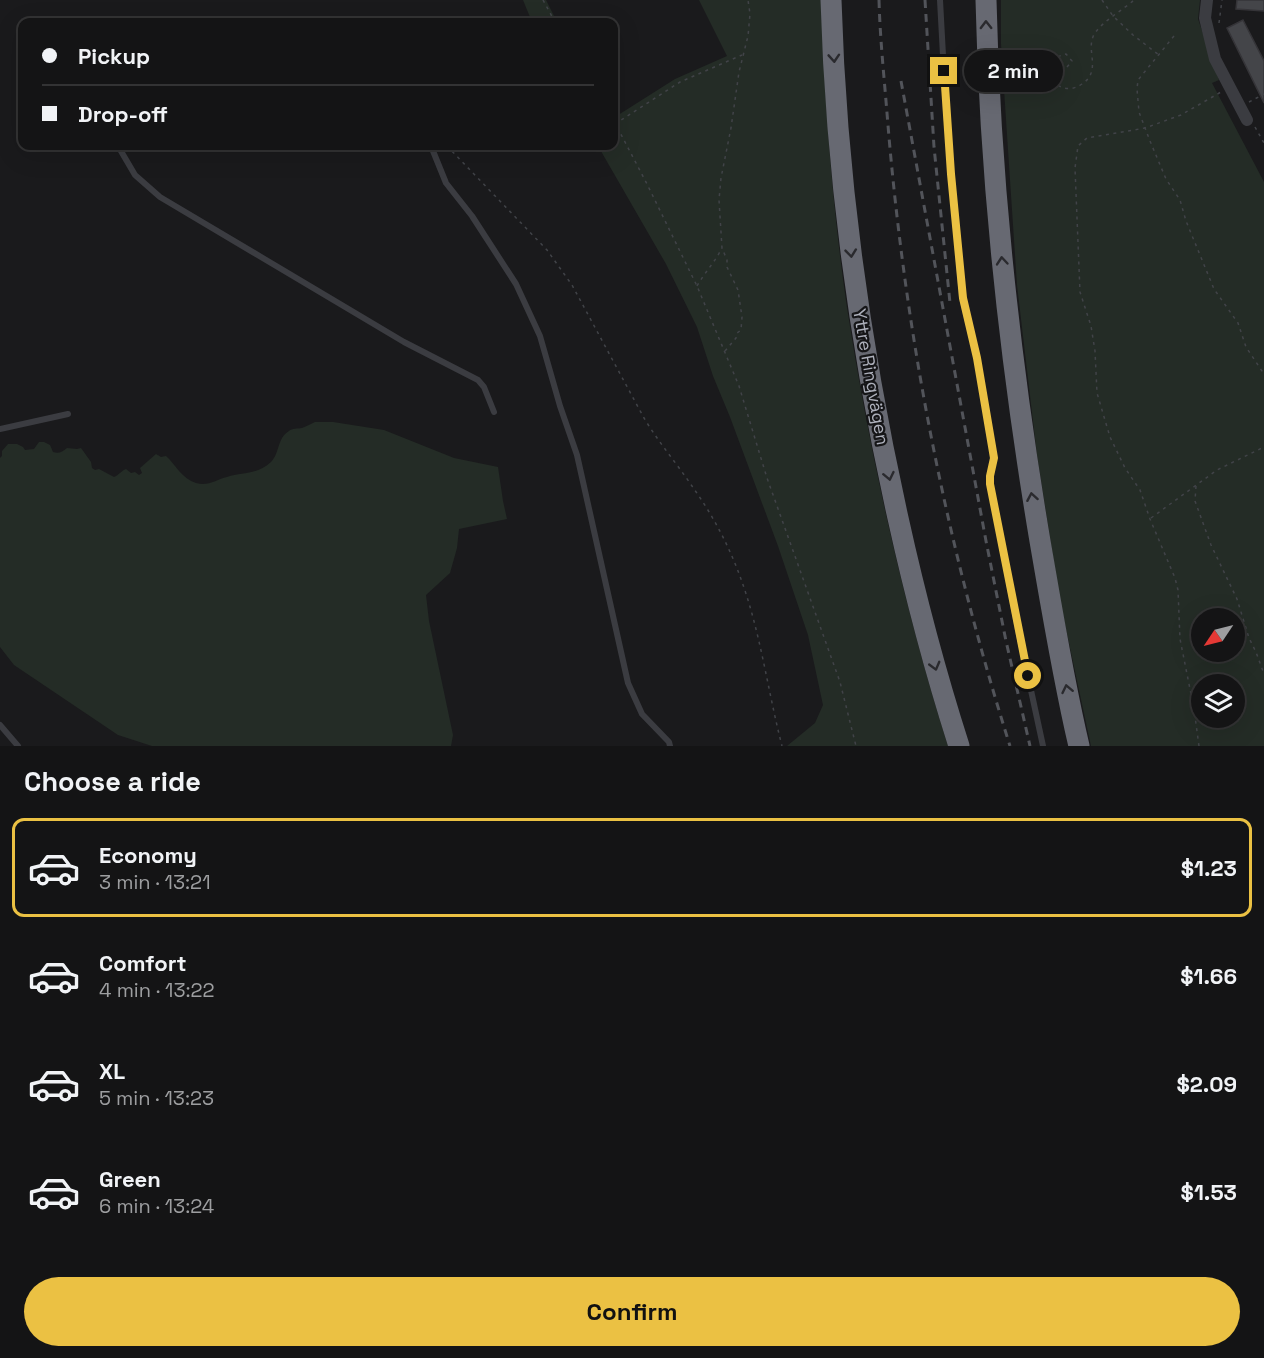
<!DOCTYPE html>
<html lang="en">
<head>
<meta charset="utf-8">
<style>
  body { margin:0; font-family:"Space Grotesk",sans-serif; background:#212122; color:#f1f3f6; height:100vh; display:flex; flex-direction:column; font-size:22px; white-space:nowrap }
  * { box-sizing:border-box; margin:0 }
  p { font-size:20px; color:#9d9ea0 }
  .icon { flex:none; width:33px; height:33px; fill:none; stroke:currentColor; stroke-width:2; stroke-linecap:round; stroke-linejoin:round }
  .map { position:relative; height:746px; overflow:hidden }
  .details { display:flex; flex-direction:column; background:#141415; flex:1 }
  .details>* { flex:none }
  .guide { position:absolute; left:18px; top:18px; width:600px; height:132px; border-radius:12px; box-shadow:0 6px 24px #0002,0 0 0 2px #333334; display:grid; align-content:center; height:132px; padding:0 24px; background:#141415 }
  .needle { width:39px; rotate:235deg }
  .controls { position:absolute; left:1191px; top:608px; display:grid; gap:12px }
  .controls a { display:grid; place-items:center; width:54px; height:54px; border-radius:50%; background:#141415; box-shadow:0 6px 24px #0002,0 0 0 2px #333334; font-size:30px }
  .end { position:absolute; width:27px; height:27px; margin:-14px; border:8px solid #ebc143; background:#111; box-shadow:0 0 0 3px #111 }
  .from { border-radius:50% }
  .bubble { position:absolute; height:42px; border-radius:21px; background:#141415; box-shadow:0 6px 24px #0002,0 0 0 2px #333334; font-size:20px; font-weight:600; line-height:42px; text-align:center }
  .guide b { display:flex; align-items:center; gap:21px; height:57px; font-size:22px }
  .guide b+b { border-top:2px solid #333334 }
  .guide i { width:15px; height:15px; background:#f1f3f6 }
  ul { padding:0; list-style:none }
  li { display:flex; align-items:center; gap:18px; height:99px; margin:0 12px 9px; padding:0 12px; border:3px solid transparent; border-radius:12px }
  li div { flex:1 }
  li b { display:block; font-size:22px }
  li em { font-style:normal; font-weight:600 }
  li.on { border-color:#ebc143 }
  li>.icon { width:54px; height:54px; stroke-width:1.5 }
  h2 { padding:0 24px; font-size:27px; line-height:72px }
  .button { display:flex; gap:12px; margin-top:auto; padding:12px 24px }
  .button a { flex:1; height:69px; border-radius:36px; background:#ebc143; color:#111; font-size:24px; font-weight:600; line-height:69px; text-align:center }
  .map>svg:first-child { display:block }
  .green { fill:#242c26; fill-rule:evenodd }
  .building { fill:#444549; stroke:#353438; stroke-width:1.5 }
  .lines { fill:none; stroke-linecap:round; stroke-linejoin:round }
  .path { stroke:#414348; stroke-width:1.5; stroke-dasharray:3 4.5; stroke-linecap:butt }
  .lane { stroke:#3b3c41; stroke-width:6 }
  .street { stroke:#3b3c41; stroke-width:12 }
  .highway { stroke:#676972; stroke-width:21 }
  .rail { stroke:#52545a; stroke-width:3; stroke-dasharray:8 6; stroke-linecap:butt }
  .oneway { stroke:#2a2a2e }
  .route { stroke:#ebc143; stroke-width:8 }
  .labels { text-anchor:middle; stroke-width:4.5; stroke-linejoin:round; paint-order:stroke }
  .street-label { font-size:18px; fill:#adb0bb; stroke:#151517 }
</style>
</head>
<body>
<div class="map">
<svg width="1264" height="746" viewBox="0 0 1264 746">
  <rect width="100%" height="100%" fill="#1a1a1c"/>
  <!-- green -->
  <g class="green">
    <polygon points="523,0 546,0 557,22 532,22"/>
    <path d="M699,0H821C825,103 832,206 847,308C870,456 903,603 948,746H787L815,723L823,705L808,635L778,546L730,417L713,376L697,327L666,264L598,146H614V116L615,117L675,79L727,56Z"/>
    <path d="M1001,0H1200L1198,19L1219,80L1212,83L1264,182V746H1091L1060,601L1037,455L1017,285L1001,44ZM1202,618H1234V651H1202ZM1202,684H1234V717H1202Z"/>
    <path d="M315,422H333L384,430L454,458L498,467L503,501L507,519L459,529L457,548L450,573L426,595L429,621L453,735L451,746H152L118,735L14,665L0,647V458L2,456V451L8,444H17L23,447L25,450L34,449L39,442H44L50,445L53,452C59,454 62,452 67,448L77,449L81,448L91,462L92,468L95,470L99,469L114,477C119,475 121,471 126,469L131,473L135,472L139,475L142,473L140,468L156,454L161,457L166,456C176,465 182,479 196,483C208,487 217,479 227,477C243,472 257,475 271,462C280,453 277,438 289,431C292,428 298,429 302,428C307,426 311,424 315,422Z"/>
  </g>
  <!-- building -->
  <g class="building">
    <polygon points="1237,0 1264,0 1264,11 1236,9"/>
    <polygon points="1243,20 1264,61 1264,103 1227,28"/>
  </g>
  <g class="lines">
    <!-- path -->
    <g class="path">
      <polyline points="543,0 555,22"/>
      <polyline points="1102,0 1113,16 1133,35 1159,55"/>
      <polyline points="1219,23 1222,0"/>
      <polyline points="1174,36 1138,80 1137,89 1139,112 1150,141 1166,179 1180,200 1186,221 1214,289 1238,323 1246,347 1264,374"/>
      <path d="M1067,67L1072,61L1066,54C1033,61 1056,102 1082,84C1103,70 1084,49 1095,33C1104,20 1123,10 1134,0"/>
      <polyline points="1249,102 1264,94"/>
      <polyline points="614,121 647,184 697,286 739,386 767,478 840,682 856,746"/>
      <polyline points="615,124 680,82 742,55"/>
      <polyline points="1255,127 1264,143"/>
      <path d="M447,146L547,250L572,285L644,418C659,443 678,465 694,489C714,517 731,550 742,582C761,635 768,692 782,746"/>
      <path d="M697,286C705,272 715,262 722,248"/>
      <polyline points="725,351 736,338 737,333 741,330 742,317 738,290 727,267 727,260 722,248 719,200 721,178 731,128 739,72 748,36 750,14 748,0"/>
      <polyline points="1196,486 1195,501 1211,545 1237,599 1249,638 1256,652 1264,674"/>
      <polyline points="1151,518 1217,470 1264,447"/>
      <polyline points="1199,746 1194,709 1180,639 1178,590 1175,578 1150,519 1140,490 1125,468 1110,437 1097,393 1095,351 1091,326 1080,292 1075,168 1078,146 1087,138 1145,128 1181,115 1221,92"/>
    </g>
    <!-- lane -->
    <g class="lane">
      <polyline points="940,0 946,111 962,298 977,358 994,458 990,476 990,484 1018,630 1043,746"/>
      <polyline points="118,146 135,175 160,197 404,342 478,380 484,387 494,412"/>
      <polyline points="431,146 446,183 472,216 516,284 540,336 560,406 577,455 628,683 642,714 669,742 670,746"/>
      <polyline points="0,429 68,414"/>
      <polyline points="0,725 18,746"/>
    </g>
    <!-- street -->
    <polyline class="street" points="1207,0 1205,18 1215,59 1247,120"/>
    <!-- highway -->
    <g class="highway">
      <path d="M831,0C836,174 860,348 898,518C915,595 935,671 959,746"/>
      <path d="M986,0C990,181 1010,362 1040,541C1052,610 1063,678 1079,746"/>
    </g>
    <!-- rail -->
    <g class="rail">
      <path d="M879,0C880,38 884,76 887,113C904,329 945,540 1010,746"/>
      <polyline points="925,0 934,147 950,303"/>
      <polyline points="901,81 986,541 1006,641 1030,746"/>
    </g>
  </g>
  <!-- one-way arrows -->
  <defs><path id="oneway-chevron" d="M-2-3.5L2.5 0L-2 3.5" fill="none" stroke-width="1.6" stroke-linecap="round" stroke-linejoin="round" transform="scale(1.5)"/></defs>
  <g class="oneway">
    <use href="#oneway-chevron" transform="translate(986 25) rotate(-91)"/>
    <use href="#oneway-chevron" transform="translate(834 58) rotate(86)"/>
    <use href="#oneway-chevron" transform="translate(851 253) rotate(84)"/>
    <use href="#oneway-chevron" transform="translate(1002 261) rotate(-95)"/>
    <use href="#oneway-chevron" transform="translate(889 476) rotate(78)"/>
    <use href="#oneway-chevron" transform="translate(1032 497) rotate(-100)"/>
    <use href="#oneway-chevron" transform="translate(935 666) rotate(75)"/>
    <use href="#oneway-chevron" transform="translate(1067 689) rotate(-102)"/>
  </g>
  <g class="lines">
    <!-- route -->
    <polyline class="route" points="944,71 951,174 963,298 977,358 994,458 990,476 990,484 1028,676"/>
  </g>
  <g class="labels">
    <!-- street labels -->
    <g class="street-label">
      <text transform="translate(871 377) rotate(80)" y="6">Yttre Ringvägen</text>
    </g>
  </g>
</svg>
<div class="controls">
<a><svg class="needle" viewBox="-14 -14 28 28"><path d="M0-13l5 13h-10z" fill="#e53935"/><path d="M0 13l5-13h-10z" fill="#9d9ea0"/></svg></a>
<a><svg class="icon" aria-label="layers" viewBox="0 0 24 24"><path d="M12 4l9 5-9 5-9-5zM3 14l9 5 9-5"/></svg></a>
</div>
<i class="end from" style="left:1028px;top:676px"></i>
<i class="end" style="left:944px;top:71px"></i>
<div class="bubble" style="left:964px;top:50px;width:99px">2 min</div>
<div class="guide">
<b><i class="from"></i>Pickup</b>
<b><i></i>Drop-off</b>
</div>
</div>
<section class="details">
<h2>Choose a ride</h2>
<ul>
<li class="on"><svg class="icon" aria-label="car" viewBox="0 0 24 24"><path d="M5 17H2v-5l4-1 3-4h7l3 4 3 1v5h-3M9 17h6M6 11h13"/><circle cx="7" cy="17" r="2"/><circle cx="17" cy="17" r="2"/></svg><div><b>Economy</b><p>3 min · 13:21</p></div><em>$1.23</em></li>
<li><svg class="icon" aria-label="car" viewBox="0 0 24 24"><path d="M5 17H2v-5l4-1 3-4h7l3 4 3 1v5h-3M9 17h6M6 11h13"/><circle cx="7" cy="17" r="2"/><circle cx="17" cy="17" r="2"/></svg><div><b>Comfort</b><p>4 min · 13:22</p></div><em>$1.66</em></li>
<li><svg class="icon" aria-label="car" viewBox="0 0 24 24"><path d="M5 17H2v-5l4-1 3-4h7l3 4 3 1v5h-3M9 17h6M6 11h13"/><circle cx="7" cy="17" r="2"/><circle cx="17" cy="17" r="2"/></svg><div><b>XL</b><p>5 min · 13:23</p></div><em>$2.09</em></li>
<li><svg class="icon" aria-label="car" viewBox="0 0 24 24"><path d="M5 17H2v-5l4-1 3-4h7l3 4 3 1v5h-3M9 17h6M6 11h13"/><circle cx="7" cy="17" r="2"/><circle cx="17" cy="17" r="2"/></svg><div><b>Green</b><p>6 min · 13:24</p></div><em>$1.53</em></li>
</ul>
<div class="button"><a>Confirm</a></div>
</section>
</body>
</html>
